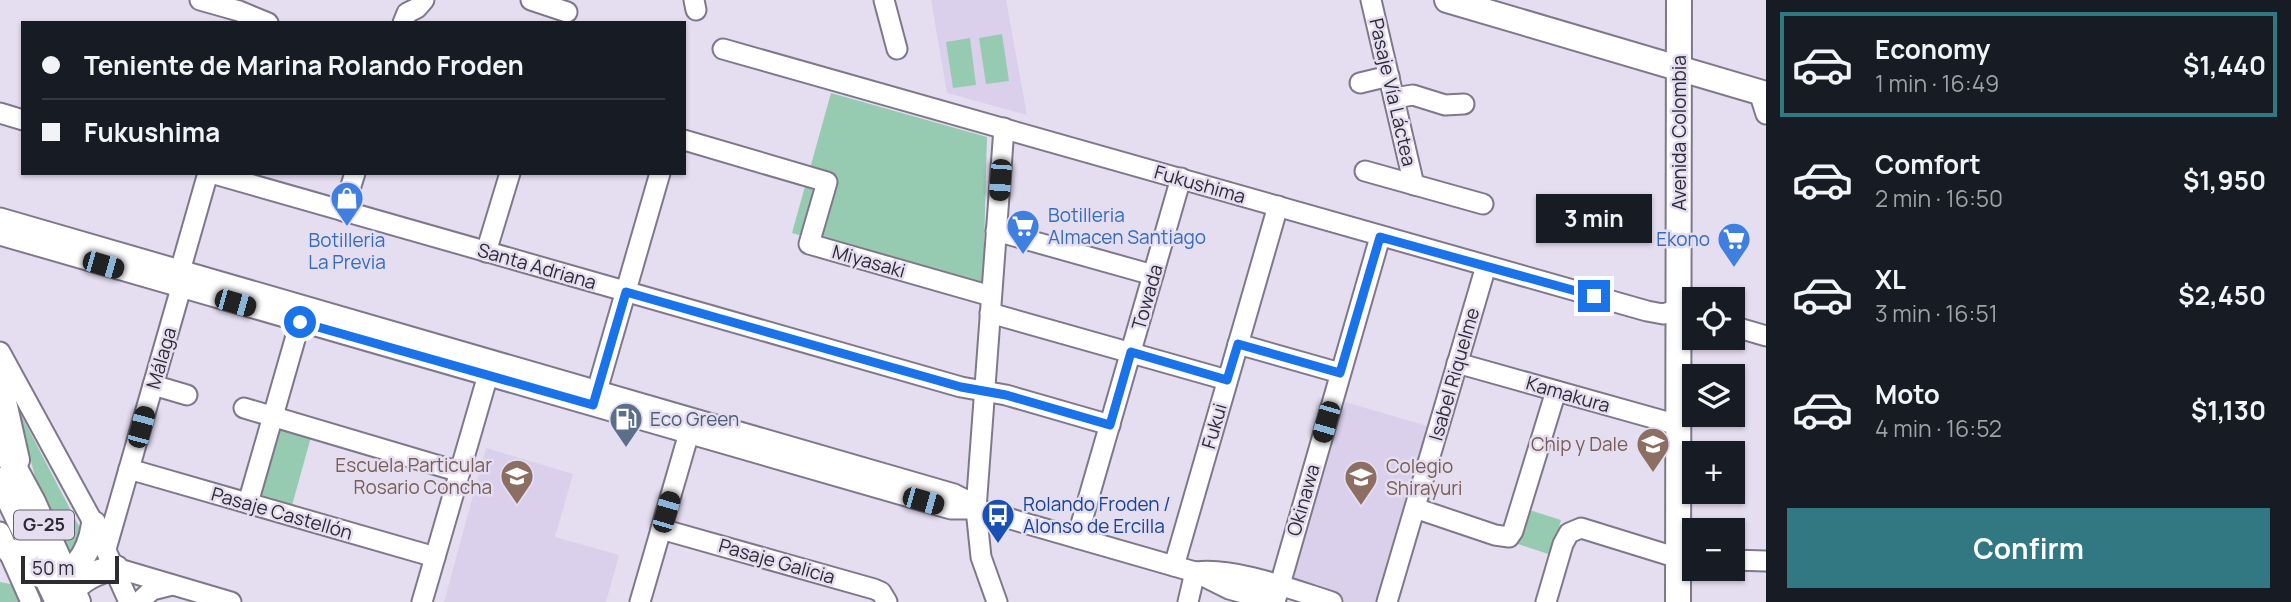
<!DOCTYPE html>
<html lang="en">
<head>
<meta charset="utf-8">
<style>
  body { margin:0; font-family:Manrope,sans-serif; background:#20242c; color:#f1f3f6; height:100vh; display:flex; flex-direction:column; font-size:26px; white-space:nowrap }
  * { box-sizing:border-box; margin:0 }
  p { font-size:23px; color:#9ea1a6 }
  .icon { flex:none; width:38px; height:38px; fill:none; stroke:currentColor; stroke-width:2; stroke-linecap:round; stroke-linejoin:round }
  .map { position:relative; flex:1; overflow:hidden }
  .drawer { display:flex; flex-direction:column; background:#171b24; width:525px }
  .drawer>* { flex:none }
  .hud { position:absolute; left:21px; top:21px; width:665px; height:154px; border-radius:0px; box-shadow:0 2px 5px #0004; display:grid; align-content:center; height:154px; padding:0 21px; background:#171b24 }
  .fabs { position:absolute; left:1682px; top:287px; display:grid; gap:14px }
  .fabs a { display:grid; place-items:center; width:63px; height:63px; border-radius:0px; background:#171b24; box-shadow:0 2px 5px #0004; font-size:35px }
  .scale { position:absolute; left:21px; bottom:18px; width:98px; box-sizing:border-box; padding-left:7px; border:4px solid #2e2b33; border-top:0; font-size:19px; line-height:24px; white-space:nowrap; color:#2e2b33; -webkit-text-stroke:5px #e5def1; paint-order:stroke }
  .end { position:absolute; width:32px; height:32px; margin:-16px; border:9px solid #1a73e8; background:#fff; box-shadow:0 0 0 4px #fff }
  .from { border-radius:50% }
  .bubble { position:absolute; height:49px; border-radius:0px; background:#171b24; box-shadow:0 2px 5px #0004; font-size:23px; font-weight:700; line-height:49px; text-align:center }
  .car { position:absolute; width:21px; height:42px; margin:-21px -10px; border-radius:9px; box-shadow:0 0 5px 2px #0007; background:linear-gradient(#222 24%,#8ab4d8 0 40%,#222 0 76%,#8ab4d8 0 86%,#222 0) }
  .hud b { display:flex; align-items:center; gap:24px; height:66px; font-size:26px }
  .hud b+b { border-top:2px solid #363941 }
  .hud i { width:18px; height:18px; background:#f1f3f6 }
  ul { padding:12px 0 0; list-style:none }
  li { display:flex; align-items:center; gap:21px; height:105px; margin:0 14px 10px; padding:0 7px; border:4px solid transparent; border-radius:0px }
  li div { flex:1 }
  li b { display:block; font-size:26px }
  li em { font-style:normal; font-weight:700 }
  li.on { border-color:#317882 }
  li>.icon { width:63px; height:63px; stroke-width:1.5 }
  .button { display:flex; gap:14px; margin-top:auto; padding:14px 21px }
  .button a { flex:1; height:80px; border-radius:0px; background:#317882; color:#fff; font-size:28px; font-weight:700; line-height:80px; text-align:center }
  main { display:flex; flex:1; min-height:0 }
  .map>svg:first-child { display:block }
  .built { fill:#dad0eb }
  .green { fill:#97cbb1 }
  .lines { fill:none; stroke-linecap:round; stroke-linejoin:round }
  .minor-casing { stroke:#7e788a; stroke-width:23 }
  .major-casing { stroke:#7e788a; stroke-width:28 }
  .minor { stroke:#fff; stroke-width:19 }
  .major { stroke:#fff; stroke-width:24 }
  .route { stroke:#1a73e8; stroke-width:9 }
  .labels { text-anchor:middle; stroke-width:5; stroke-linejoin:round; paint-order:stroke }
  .shield { fill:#e5def1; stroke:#65616c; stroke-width:2 }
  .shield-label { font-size:18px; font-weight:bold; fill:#2e2b33 }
  .street-label { font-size:19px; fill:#2e2b33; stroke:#e5def1 }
  .shop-label { font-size:19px; fill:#366cbe; stroke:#e5def1; text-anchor:start }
  .service-label { font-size:19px; fill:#4e5e75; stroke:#e5def1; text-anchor:start }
  .education-label { font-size:19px; fill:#785e54; stroke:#e5def1; text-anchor:end }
  .transit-label { font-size:19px; fill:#164399; stroke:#e5def1; text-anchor:start }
</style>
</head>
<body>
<main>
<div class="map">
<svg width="1766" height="602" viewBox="0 0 1766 602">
  <rect width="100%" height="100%" fill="#e5def1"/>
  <!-- built -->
  <g class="built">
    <polygon points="931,0 1006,0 1027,115 947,93"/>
    <polygon points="1345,402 1431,427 1380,602 1343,602 1290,586"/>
    <polygon points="486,448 573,474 555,537 619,555 606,602 444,602"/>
  </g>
  <!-- green -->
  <g class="green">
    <polygon points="1002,34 1009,81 986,84 979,38"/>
    <polygon points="970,38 976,85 953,88 946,42"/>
    <polygon points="831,93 987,137 983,287 792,233"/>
    <polygon points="18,409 81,530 70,561 39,493"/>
    <polygon points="278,428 311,437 291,509 258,499"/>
    <polygon points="1520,507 1561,520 1551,555 1509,541"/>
    <polygon points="0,582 15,585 21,602 0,602"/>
  </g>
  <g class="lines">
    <defs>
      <g id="minor">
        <polyline points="200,0 239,11 268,23"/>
        <polyline points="531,0 567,12"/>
        <polyline points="694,0 696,10"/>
        <polyline points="884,0 897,49"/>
        <polyline points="1371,0 1414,185"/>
        <polyline points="403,23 407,13 417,8 424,0"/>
        <polyline points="723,49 1647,311 1663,314 1677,310 1694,315"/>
        <polyline points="1360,83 1389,76"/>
        <polyline points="1759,92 1766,114"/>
        <polyline points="1394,98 1413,95 1445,105 1464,104"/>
        <polyline points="0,113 23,120"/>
        <polyline points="684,140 827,182 809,244 991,296"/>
        <polyline points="1365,171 1483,204"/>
        <polyline points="211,173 961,387 1006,395 1110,425"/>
        <polyline points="343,211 355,173"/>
        <polyline points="0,218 954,494 966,500 976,509"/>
        <polyline points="996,231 1153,275"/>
        <polyline points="0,235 951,509 976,509 1174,566 1195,572 1229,589 1275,602"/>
        <polyline points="486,252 510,173"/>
        <polyline points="990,313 1227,380"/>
        <polyline points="1732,326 1766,336"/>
        <polyline points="1238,344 1340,373"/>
        <polyline points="0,352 94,524 129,602"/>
        <polyline points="1457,363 1678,425"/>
        <polyline points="153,385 187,395"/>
        <polyline points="594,401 660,173"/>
        <polyline points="244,408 460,472"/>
        <polyline points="129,469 435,557"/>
        <polyline points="248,503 300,322"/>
        <polyline points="1415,508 1495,535 1509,537 1513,531 1556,391"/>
        <polyline points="661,529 874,589 881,592 887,602"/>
        <polyline points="0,532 31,602"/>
        <polyline points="1077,538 1181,178"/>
        <polyline points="106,549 181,288 180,271 208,173"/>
        <polyline points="1732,560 1766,561"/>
        <polyline points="1174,566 1278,206"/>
        <polyline points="116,568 231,602"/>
        <path d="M1196,572C1235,567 1294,590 1332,602"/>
        <polyline points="139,602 152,590 172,585"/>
        <polyline points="422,602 488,375"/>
        <polyline points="640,602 689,433"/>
        <polyline points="997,602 981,557 976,509 1004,128"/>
        <polyline points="1188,602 1195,572"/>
        <polyline points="1275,602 1380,237"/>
        <polyline points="1387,602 1486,266"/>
        <polyline points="1546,602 1563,544 1569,533 1581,528 1678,558 1694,559"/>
      </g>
      <g id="major">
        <polyline points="1447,0 1766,94"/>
        <polyline points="0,384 17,460"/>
        <polyline points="0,441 33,502 78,602"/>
        <polyline points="0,480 58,602"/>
        <path d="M10,551C18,559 25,568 35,573C70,589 90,553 94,524"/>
        <path d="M67,597C79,580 95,571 116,568"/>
        <polyline points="1678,602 1679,0"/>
      </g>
    </defs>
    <!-- minor casing -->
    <use href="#minor" class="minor-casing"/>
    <!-- major casing -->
    <use href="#major" class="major-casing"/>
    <!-- minor -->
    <use href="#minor" class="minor"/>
    <!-- major -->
    <use href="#major" class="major"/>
  </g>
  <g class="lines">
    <!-- route -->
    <polyline class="route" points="300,322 593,405 626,292 961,387 1006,395 1110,425 1131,352 1227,380 1238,344 1340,373 1380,237 1594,296"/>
  </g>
  <!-- icons -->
  <defs>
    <symbol id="shop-pin" viewBox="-11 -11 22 30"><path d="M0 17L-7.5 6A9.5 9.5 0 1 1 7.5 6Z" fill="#3f7fe0" stroke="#e5def1"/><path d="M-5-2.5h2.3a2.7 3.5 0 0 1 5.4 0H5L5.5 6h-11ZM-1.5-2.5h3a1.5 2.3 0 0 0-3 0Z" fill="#fff"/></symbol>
    <symbol id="supermarket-pin" viewBox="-11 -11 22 30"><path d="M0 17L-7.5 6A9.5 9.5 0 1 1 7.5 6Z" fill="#3f7fe0" stroke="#e5def1"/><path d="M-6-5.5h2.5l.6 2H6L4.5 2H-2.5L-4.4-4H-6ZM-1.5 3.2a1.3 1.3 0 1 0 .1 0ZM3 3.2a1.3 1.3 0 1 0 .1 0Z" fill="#fff"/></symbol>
    <symbol id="fuel-pin" viewBox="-11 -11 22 30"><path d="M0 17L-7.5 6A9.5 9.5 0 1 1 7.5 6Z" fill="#5c6f8a" stroke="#e5def1"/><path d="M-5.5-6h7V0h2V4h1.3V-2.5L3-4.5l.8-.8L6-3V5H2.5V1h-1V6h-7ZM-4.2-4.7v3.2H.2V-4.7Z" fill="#fff"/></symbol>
    <symbol id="school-pin" viewBox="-11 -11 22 30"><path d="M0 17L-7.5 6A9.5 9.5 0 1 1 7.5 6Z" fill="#8d6e63" stroke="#e5def1"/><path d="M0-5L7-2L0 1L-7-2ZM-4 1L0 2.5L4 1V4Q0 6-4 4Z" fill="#fff"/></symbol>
    <symbol id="bus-pin" viewBox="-11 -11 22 30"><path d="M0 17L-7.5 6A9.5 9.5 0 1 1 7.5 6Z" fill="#1a4fb4" stroke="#e5def1"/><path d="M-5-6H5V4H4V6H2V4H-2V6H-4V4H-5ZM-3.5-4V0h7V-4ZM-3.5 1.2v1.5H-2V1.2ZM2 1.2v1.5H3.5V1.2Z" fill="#fff"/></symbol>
  </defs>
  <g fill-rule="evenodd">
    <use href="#shop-pin" x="328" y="179" width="38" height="52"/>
    <use href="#supermarket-pin" x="1004" y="207" width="38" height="52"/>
    <use href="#supermarket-pin" x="1715" y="220" width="38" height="52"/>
    <use href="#fuel-pin" x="607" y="400" width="38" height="52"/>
    <use href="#school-pin" x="1634" y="425" width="38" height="52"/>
    <use href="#school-pin" x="498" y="457" width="38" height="52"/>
    <use href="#school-pin" x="1342" y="458" width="38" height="52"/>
    <use href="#bus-pin" x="979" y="496" width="38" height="52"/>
  </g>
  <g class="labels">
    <!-- shield labels -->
    <rect class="shield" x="14" y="510.5" width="60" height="29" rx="5"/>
    <g class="shield-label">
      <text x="44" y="531">G-25</text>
    </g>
    <!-- street labels -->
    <g class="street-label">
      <text transform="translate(1393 92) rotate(77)" y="7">Pasaje Vía Láctea</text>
      <text transform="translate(1679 133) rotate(-90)" y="7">Avenida Colombia</text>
      <text transform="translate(1200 184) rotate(16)" y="7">Fukushima</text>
      <text transform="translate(869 261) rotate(16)" y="7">Miyasaki</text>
      <text transform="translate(537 266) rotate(16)" y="7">Santa Adriana</text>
      <text transform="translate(1147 297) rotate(-74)" y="7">Towada</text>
      <text transform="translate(161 358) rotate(-74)" y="7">Málaga</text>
      <text transform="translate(1454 374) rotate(-74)" y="7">Isabel Riquelme</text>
      <text transform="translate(1568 394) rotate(16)" y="7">Kamakura</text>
      <text transform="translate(1214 426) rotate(-74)" y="7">Fukui</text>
      <text transform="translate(1303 500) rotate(-74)" y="7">Okinawa</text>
      <text transform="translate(282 513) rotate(16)" y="7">Pasaje Castellón</text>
      <text transform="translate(777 561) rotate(16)" y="7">Pasaje Galicia</text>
    </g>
    <!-- shop labels -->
    <g class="shop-label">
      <text x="1048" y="222">Botilleria<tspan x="1048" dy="22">Almacen Santiago</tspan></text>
      <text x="1710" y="246" text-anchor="end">Ekono</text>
      <text x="347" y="247" text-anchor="middle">Botilleria<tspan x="347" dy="22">La Previa</tspan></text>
    </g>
    <!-- service labels -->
    <g class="service-label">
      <text x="650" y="426">Eco Green</text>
    </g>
    <!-- education labels -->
    <g class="education-label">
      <text x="1628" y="451">Chip y Dale</text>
      <text x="492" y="472">Escuela Particular<tspan x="492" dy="22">Rosario Concha</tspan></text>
      <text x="1386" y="473" text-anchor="start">Colegio<tspan x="1386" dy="22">Shirayuri</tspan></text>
    </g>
    <!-- transit labels -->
    <g class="transit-label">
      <text x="1023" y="511">Rolando Froden /<tspan x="1023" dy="22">Alonso de Ercilla</tspan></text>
    </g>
  </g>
</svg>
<div class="fabs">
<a><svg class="icon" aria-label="locate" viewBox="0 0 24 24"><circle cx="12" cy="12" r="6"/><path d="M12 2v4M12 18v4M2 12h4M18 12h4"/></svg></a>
<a><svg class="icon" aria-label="layers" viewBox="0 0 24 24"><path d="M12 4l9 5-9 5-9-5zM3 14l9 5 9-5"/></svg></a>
<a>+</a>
<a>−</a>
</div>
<div class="scale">50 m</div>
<i class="end from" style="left:300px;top:322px"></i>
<i class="end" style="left:1594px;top:296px"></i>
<div class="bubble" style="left:1536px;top:194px;width:116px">3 min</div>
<i class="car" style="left:1000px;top:180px;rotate:184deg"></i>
<i class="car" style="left:103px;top:265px;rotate:106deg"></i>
<i class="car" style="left:235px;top:303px;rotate:106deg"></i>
<i class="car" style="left:1326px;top:422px;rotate:196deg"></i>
<i class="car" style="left:141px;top:427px;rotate:15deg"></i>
<i class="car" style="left:923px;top:501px;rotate:106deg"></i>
<i class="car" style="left:666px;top:512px;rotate:16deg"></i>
<div class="hud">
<b><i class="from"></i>Teniente de Marina Rolando Froden</b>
<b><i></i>Fukushima</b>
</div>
</div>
<section class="drawer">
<ul>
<li class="on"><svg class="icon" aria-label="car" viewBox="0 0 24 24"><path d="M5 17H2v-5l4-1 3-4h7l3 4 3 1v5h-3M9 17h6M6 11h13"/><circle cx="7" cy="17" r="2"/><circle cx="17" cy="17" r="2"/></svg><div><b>Economy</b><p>1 min · 16:49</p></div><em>$1,440</em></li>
<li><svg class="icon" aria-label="car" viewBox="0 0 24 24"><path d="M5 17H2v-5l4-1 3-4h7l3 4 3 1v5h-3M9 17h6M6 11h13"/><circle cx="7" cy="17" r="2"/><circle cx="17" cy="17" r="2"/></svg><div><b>Comfort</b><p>2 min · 16:50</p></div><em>$1,950</em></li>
<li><svg class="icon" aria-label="car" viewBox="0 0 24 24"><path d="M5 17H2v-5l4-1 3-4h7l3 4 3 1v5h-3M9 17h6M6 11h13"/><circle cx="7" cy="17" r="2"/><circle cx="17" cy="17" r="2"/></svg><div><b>XL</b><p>3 min · 16:51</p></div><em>$2,450</em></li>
<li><svg class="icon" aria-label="car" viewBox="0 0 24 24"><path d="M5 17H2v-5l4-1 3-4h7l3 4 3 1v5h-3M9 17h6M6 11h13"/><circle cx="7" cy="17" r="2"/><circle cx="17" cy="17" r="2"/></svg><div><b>Moto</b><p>4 min · 16:52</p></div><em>$1,130</em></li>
</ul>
<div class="button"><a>Confirm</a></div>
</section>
</main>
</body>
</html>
